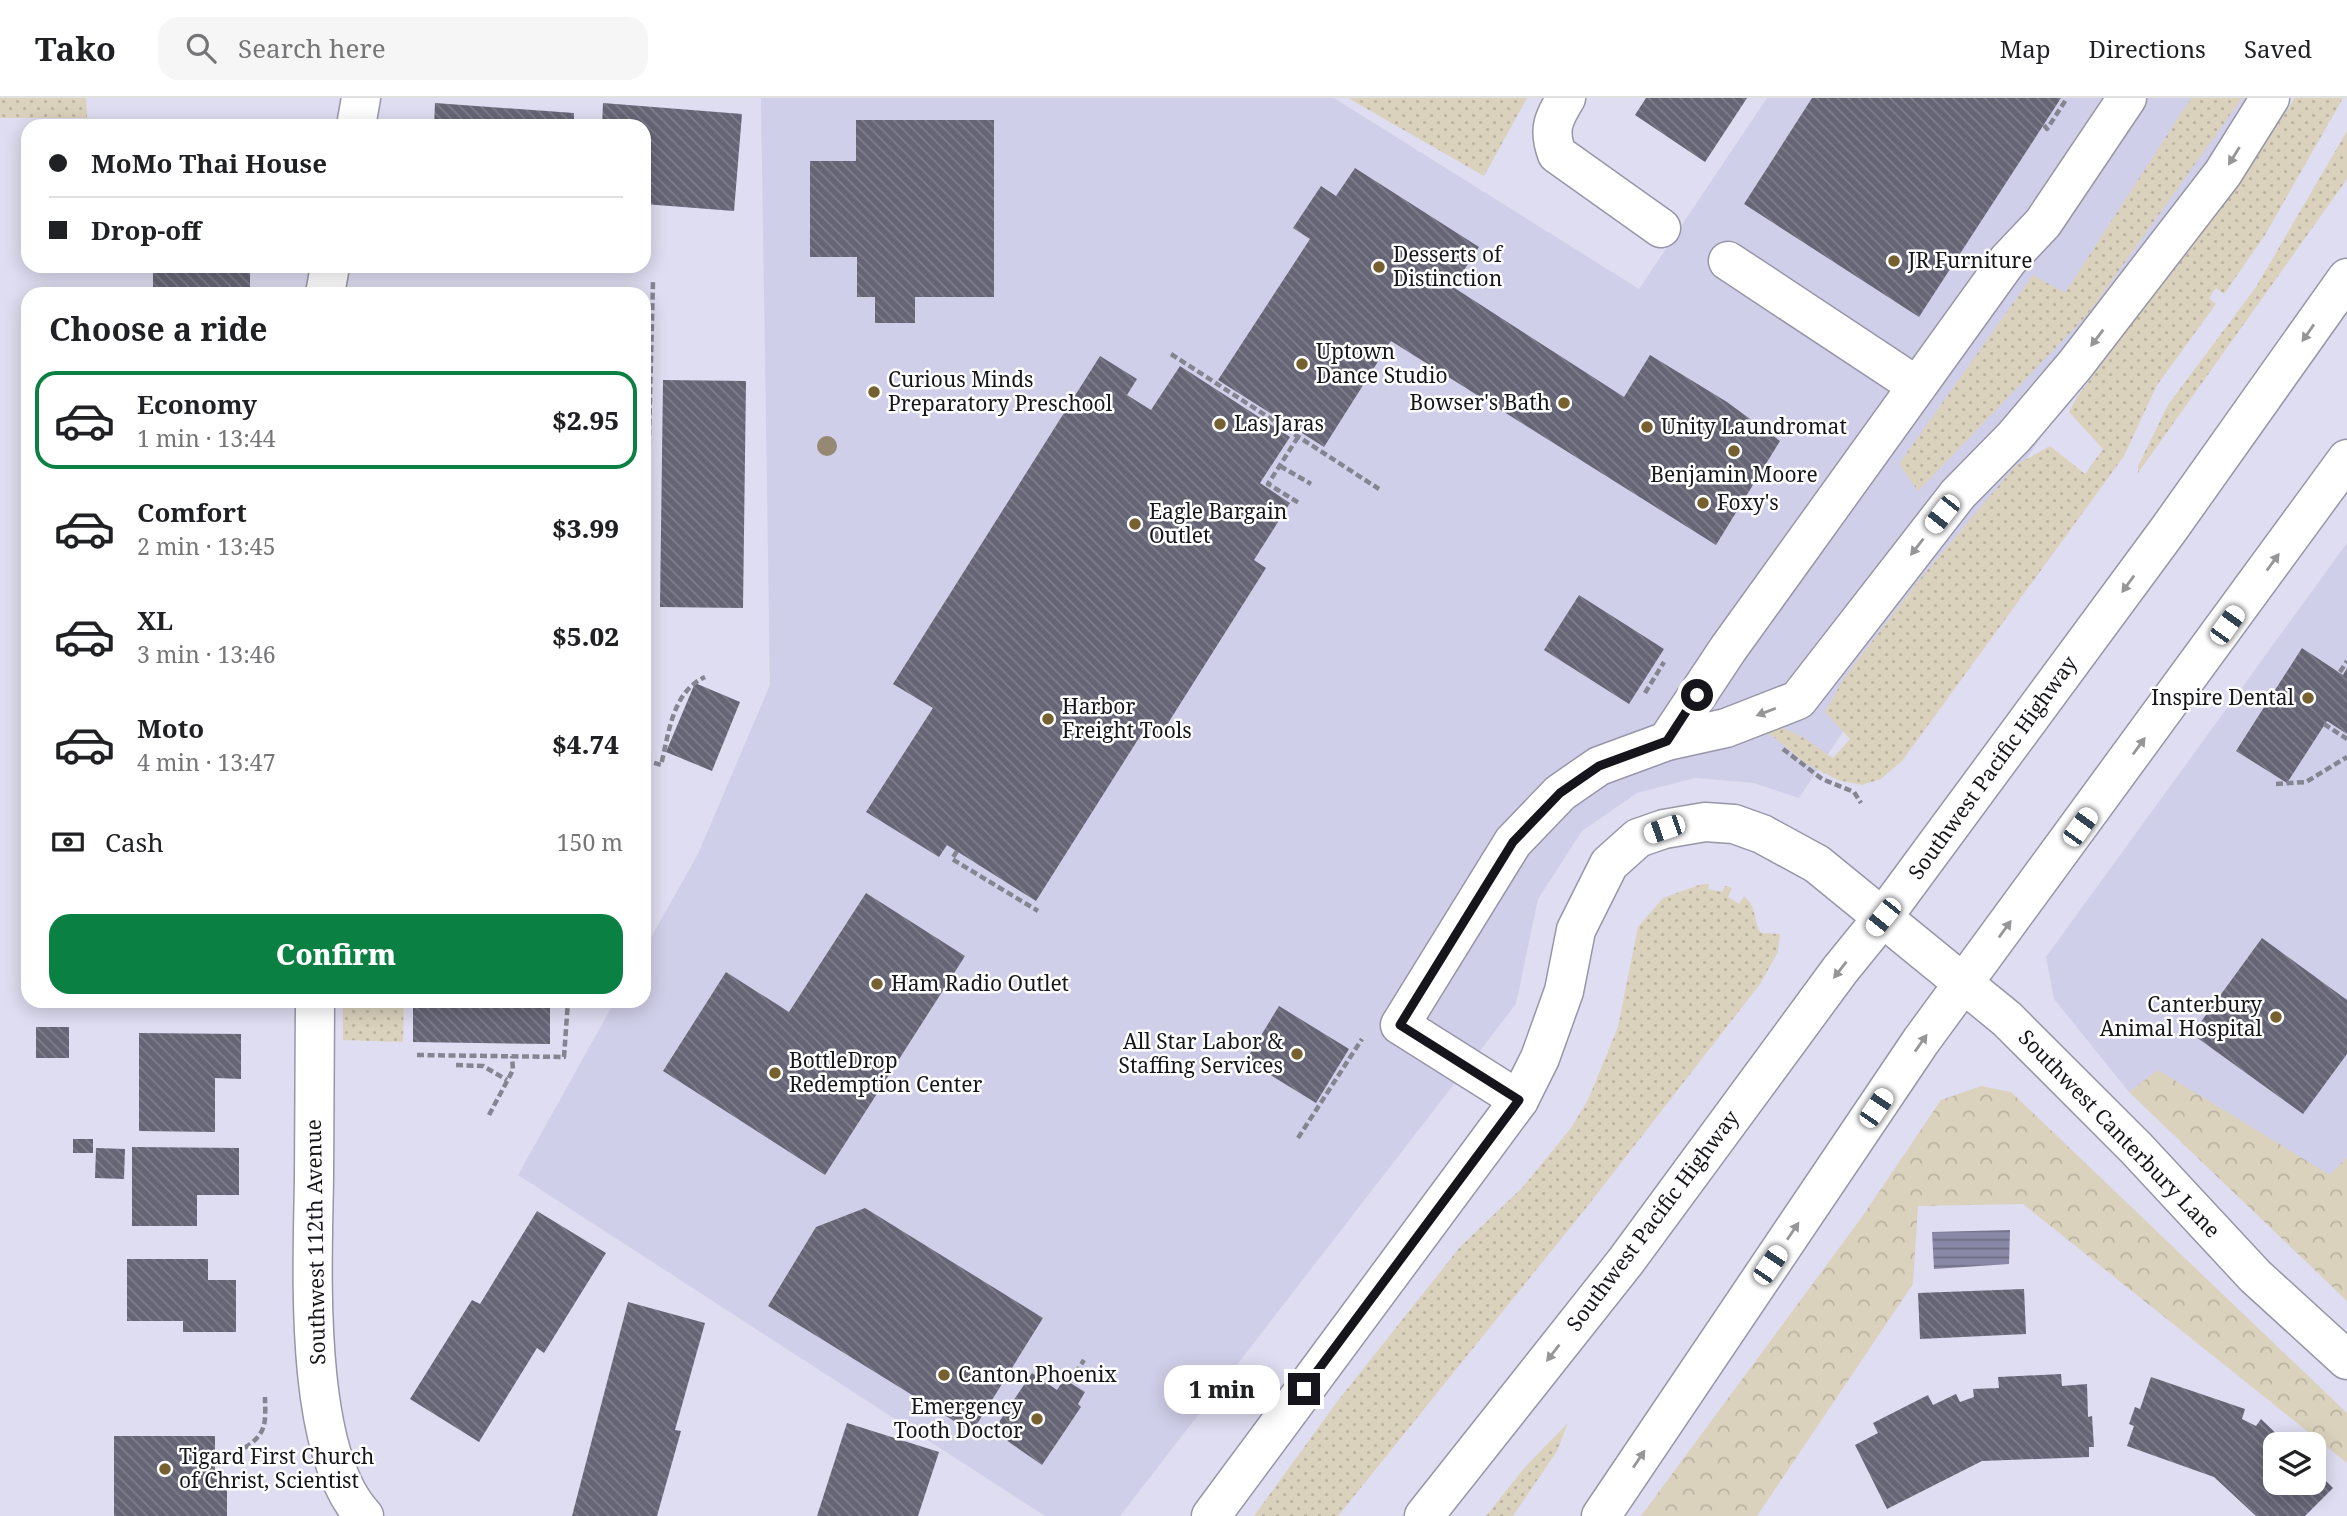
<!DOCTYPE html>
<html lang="en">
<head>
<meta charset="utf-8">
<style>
  body { margin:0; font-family:"Noto Serif",serif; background:#f6f6f6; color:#202124; height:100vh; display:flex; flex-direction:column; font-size:26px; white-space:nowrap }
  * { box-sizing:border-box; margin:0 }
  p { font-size:23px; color:#757577 }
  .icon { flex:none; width:38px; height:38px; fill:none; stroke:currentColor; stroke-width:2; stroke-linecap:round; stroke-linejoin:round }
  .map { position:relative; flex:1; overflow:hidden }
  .details { position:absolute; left:21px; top:189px; width:630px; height:721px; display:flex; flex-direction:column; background:#fff; border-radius:21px; box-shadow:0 4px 18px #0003 }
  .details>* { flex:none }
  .banner { position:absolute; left:21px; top:21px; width:630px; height:154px; border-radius:21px; box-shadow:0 4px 18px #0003; display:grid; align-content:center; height:154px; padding:0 28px; background:#fff }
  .buttons { position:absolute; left:2263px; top:1334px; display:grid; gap:14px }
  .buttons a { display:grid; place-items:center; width:63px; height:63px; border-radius:14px; background:#fff; box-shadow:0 4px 18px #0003; font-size:35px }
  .end { position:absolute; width:32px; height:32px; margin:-16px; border:9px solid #15151b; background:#fff; box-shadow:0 0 0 4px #fff }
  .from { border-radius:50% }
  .bubble { position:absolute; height:49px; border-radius:21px; background:#fff; box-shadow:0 4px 18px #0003; font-size:23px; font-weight:800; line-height:49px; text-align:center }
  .car { position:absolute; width:21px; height:42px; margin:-21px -10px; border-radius:9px; box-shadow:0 0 5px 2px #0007; background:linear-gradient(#fff 24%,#345 0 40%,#fff 0 76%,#345 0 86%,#fff 0) }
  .banner b { display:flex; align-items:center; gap:24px; height:66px; font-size:26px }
  .banner b+b { border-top:2px solid #e0e0e0 }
  .banner i { width:18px; height:18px; background:#202124 }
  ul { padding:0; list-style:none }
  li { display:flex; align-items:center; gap:21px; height:98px; margin:0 14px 10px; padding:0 14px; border:4px solid transparent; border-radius:21px }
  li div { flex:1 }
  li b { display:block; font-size:26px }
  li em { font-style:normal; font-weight:800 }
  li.selected { border-color:#0b8043 }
  li>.icon { width:63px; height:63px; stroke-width:1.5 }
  h2 { padding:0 28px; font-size:32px; line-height:84px }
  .pay { display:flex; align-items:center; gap:18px; height:77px; padding:0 28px; font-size:26px }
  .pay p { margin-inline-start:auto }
  .button { display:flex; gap:14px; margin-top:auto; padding:14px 28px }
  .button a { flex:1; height:80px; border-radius:21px; background:#0b8043; color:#fff; font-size:28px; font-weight:800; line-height:80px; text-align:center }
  header { display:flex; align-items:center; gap:42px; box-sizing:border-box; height:98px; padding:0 35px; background:#fff; border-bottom:2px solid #e0e0e0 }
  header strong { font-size:33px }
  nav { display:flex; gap:38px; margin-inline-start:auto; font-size:24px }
  .search { width:490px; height:63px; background:#f6f6f6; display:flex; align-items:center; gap:18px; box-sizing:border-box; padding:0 24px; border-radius:21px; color:#757577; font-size:26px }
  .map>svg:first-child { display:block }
  .built { fill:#d0cfe9 }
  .grass { fill:url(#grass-dots) }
  .forest { fill:url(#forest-crowns) }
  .water { fill:url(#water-rules) }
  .building { fill:url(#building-back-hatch) }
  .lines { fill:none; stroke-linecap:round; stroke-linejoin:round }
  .minor-casing { stroke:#9796a8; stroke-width:41 }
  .highway-casing { stroke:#9796a8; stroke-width:41 }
  .path { stroke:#858592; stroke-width:4.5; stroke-dasharray:7 3.5; stroke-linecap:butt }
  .minor { stroke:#fff; stroke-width:38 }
  .highway { stroke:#fff; stroke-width:38 }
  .tree { fill:#958974 }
  .oneway { fill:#969698 }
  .route { stroke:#15151b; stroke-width:9 }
  .poi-dot { fill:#76602f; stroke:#fff; stroke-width:2.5 }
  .labels { text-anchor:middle; stroke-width:5; stroke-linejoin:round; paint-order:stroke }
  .poi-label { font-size:21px; fill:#15151b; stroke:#fff; text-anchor:start }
  .street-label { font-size:21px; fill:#15151b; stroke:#fff }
</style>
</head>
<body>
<header>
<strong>Tako</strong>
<div class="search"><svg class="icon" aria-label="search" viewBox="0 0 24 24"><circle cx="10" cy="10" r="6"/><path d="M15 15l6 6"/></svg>Search here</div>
<nav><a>Map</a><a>Directions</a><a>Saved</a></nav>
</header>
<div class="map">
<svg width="2347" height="1418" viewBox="0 0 2347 1418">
  <defs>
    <pattern id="grass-dots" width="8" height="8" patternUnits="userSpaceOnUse" patternTransform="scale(1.75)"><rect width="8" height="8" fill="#dbd2bd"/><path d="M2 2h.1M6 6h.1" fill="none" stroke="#bbb3a2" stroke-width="1.8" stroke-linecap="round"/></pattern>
    <pattern id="forest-crowns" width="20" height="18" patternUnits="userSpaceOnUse" patternTransform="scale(1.75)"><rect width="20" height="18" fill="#dbd2bd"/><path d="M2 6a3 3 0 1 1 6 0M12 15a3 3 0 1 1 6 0" fill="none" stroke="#bbb3a2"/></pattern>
    <pattern id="water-rules" width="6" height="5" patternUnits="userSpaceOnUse" patternTransform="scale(1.75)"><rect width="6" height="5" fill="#8988a6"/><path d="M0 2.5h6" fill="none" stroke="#6f6e86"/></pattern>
    <pattern id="building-back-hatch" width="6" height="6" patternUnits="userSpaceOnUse" patternTransform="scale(1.75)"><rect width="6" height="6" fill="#666576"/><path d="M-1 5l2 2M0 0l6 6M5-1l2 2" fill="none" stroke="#7f7e8b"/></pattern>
  </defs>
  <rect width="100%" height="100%" fill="#deddf1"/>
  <!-- built -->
  <g class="built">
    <polygon points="761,0 1334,0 1639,191 1767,0 2277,0 1990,413 1799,700 1754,685 1695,680 1637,695 1582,733 1538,801 1516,906 1120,1418 1045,1418 518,1077 615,903 644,903 644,852 698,756 770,587"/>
    <polygon points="2347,445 2347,1059 2331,1078 2158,973 2129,994 2054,901 2046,859"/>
  </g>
  <!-- grass -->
  <g class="grass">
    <polygon points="0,0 86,0 87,20 0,20"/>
    <polygon points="1348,0 1527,0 1484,78"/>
    <polygon points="2191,0 2242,0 2088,216 1918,393 1899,366 2033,177 2065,195"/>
    <path d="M2295,0H2343L2265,137L2224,196L2216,190L2209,200L2216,206L2157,287L2124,358L1902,663L1881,681L1862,687L1838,682L1805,665L1774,639L1749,626C1790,626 1801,639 1833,660L1850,641L1825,614L1844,580L1920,481L2016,367L2050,348L2085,376L2103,351L2069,314L2077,299L2251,66Z"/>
    <polygon points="2347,33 2347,81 2138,375 2138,368 2168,307 2256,189"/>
    <path d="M1702,786H1709L1708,791L1722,794L1725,788L1732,790L1728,799L1739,806L1744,798C1759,812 1752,822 1761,835L1780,836L1778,854L1760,886L1586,1110L1338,1418H1254L1337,1304L1460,1149L1523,1089L1571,1030L1588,1002L1618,929L1638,829L1663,800Z"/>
    <polygon points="343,903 404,903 403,944 343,942"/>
    <polygon points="1568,1325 1557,1353 1513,1418 1486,1418 1526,1368"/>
  </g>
  <!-- forest -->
  <g class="forest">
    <polygon points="2158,972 2330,1077 2347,1059 2347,1203 2129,994"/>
    <polygon points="1981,988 2011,994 2347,1315 2347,1365 2023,1106 1918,1108 1913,1186 1757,1418 1641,1418 1862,1119 1941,1002"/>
  </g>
  <!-- water -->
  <polygon class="water" points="2010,1132 2009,1166 1934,1171 1932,1134"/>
  <!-- building -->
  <g class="building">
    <polygon points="1646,0 1747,0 1705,64 1635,17"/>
    <polygon points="1812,0 2061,0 1919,219 1744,106"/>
    <polygon points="435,5 574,15 574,28 434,28"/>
    <polygon points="603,5 742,16 734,113 644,106 644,28 602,28"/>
    <polygon points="856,22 994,22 994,199 915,199 915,225 875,225 875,199 857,199 857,159 810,159 810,63 856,63"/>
    <polygon points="1355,70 1479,149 1453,189 1624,299 1650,257 1727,304 1780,343 1716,447 1391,243 1324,349 1218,282 1310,141 1293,130 1321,88 1336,98"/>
    <rect x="153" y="169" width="97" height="27"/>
    <polygon points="1100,258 1137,281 1127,297 1151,312 1180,268 1290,339 1260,385 1290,405 1254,462 1266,470 1158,641 1144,632 1036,803 947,747 939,759 866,714 933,610 893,586"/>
    <polygon points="663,282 746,283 743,510 660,509"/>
    <polygon points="1579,497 1664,551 1629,606 1544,552"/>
    <polygon points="2302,550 2343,577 2347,570 2347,636 2327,623 2287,685 2236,653"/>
    <polygon points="695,585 740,604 712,673 666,654"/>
    <polygon points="866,795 965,858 825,1077 663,973 726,874 789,914"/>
    <polygon points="2262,840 2347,902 2347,956 2303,1016 2192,936"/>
    <rect x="89" y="903" width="122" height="6"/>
    <polygon points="413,903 550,903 550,946 413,944"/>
    <polygon points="1279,908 1349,951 1316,1005 1246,962"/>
    <rect x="36" y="929" width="33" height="31"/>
    <polygon points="139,935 241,936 241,981 215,980 215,1034 139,1033"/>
    <rect x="73" y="1041" width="20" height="14"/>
    <polygon points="132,1049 239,1050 239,1097 197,1097 197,1128 132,1128"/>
    <polygon points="96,1050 125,1051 124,1081 95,1080"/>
    <polygon points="865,1110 1043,1220 972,1334 768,1208 816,1129"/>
    <polygon points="537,1113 606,1155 544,1255 537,1250 479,1344 410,1301 472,1202 480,1206"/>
    <polygon points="127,1161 208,1161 208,1182 236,1182 236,1234 183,1234 183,1223 127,1223"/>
    <polygon points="2024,1191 2026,1236 1920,1241 1918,1195"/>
    <polygon points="628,1204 705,1225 675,1332 681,1333 657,1418 572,1418"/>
    <polygon points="1032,1275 1057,1292 1064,1281 1085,1294 1078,1306 1081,1309 1042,1367 993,1333"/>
    <polygon points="2061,1276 2062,1288 2087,1286 2088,1319 2092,1318 2094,1349 2089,1349 2089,1359 1982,1363 1887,1411 1855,1347 1878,1335 1873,1325 1928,1297 1933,1307 1956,1296 1960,1304 1974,1299 1973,1291 1999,1290 1998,1279"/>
    <polygon points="2151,1279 2245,1311 2242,1321 2256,1328 2261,1321 2287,1346 2275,1346 2275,1384 2314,1384 2314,1371 2333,1390 2305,1418 2256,1418 2214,1379 2127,1348 2134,1328 2129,1326 2135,1309 2140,1311"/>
    <polygon points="847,1325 939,1354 918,1418 817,1418"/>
    <polygon points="114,1338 215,1338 215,1381 227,1381 227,1418 114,1418"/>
  </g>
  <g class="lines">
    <defs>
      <g id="minor">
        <path d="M1566,0C1553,21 1548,32 1557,56L1661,130"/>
        <polyline points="356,28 361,0"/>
        <polyline points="1728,163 1917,288"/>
        <polyline points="325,196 330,168"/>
        <polyline points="1667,643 1728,551 2008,162 2043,125 2127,0"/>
        <path d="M315,903C315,961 314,1020 314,1078C313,1165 302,1352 364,1418"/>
        <polyline points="1519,1002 1400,927 1513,744 1560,695 1599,668 1667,643 1726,630 1798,602 1958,396 2014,339 2075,267 2223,75 2270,0"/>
        <polyline points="1211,1418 1519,1002 1540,960 1564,893 1576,832 1609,766 1638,740 1664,731 1705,724 1734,726 1762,736 1817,766 2007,921 2136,1050 2255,1178 2347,1262"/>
      </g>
      <g id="highway">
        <polyline points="1424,1418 1626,1163 1840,872 1883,819 2169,431 2347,180"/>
        <polyline points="1601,1418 1921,943 2347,361"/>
      </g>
    </defs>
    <!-- minor casing -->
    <use href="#minor" class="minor-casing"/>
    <!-- highway casing -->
    <use href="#highway" class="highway-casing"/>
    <!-- path -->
    <g class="path">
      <polyline points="2044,27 2047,31 2067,0"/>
      <polyline points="1171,256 1379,391"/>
      <polyline points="1298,339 1268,386 1299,405"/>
      <polyline points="1280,368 1311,386"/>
      <polyline points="644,527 653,184"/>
      <polyline points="2340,574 2347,563"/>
      <polyline points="1645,595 1664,564"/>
      <polyline points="2324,626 2347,641"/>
      <polyline points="1783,651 1822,681 1854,694 1861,705"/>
      <path d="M644,662L661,667C669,635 672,594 705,579"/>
      <polyline points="2276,686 2306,684 2347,659"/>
      <polyline points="957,753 952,761 1038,813"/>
      <polyline points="417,957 564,959 568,903"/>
      <polyline points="456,967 483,968 507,982"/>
      <polyline points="489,1017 513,972 512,958"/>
      <polyline points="1298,1040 1362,941"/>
      <polyline points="1070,1284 1084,1262"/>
      <path d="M215,1360C233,1357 259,1347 264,1327C266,1319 265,1307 265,1299"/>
    </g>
    <!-- minor -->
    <use href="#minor" class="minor"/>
    <!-- highway -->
    <use href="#highway" class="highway"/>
  </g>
  <!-- trees -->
  <circle class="tree" cx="827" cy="348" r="10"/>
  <!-- one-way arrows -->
  <defs><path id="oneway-solid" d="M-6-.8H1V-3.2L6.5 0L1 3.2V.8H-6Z" transform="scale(1.75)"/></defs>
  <g class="oneway">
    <use href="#oneway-solid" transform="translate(2234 58) rotate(122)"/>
    <use href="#oneway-solid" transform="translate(2308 235) rotate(125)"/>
    <use href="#oneway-solid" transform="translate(2097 240) rotate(127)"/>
    <use href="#oneway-solid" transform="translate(1917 449) rotate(128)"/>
    <use href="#oneway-solid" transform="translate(2273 464) rotate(-54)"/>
    <use href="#oneway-solid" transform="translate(2128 486) rotate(126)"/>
    <use href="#oneway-solid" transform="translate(1766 614) rotate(159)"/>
    <use href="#oneway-solid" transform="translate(2139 648) rotate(-54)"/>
    <use href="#oneway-solid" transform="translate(2005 831) rotate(-54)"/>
    <use href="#oneway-solid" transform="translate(1840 872) rotate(128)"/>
    <use href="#oneway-solid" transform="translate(1921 945) rotate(-55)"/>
    <use href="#oneway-solid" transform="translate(1793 1133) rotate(-56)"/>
    <use href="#oneway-solid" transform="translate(1553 1255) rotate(128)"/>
    <use href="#oneway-solid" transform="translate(1639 1361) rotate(-56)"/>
  </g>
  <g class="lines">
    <!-- route -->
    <polyline class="route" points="1304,1291 1519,1002 1400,927 1513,744 1560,695 1599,668 1667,643 1697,597"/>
  </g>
  <!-- markers -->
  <g class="poi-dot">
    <circle cx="1894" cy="163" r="7"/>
    <circle cx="1379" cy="169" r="7"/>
    <circle cx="1302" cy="266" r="7"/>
    <circle cx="874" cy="294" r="7"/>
    <circle cx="1564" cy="305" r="7"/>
    <circle cx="1220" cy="326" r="7"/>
    <circle cx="1647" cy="329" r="7"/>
    <circle cx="1734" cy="353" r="7"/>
    <circle cx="1703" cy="405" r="7"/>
    <circle cx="1135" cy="426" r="7"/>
    <circle cx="2308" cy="600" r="7"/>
    <circle cx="1048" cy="621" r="7"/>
    <circle cx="877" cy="886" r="7"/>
    <circle cx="2276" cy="919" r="7"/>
    <circle cx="1297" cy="956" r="7"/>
    <circle cx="775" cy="975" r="7"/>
    <circle cx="944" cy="1277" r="7"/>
    <circle cx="1037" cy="1321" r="7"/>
    <circle cx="165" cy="1371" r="7"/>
  </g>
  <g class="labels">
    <!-- poi labels -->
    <g class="poi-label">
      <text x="1393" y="164">Desserts of<tspan x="1393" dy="24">Distinction</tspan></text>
      <text x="1908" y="170">JR Furniture</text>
      <text x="1316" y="261">Uptown<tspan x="1316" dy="24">Dance Studio</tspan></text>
      <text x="888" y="289">Curious Minds<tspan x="888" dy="24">Preparatory Preschool</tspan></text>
      <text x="1550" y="312" text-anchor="end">Bowser's Bath</text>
      <text x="1234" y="333">Las Jaras</text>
      <text x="1661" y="336">Unity Laundromat</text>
      <text x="1734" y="384" text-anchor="middle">Benjamin Moore</text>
      <text x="1717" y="412">Foxy's</text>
      <text x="1149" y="421">Eagle Bargain<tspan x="1149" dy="24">Outlet</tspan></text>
      <text x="2294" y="607" text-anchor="end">Inspire Dental</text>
      <text x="1062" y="616">Harbor<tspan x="1062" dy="24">Freight Tools</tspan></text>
      <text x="891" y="893">Ham Radio Outlet</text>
      <text x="2262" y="914" text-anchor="end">Canterbury<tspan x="2262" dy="24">Animal Hospital</tspan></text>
      <text x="1283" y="951" text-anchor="end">All Star Labor &amp;<tspan x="1283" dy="24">Staffing Services</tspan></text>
      <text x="789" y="970">BottleDrop<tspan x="789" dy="24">Redemption Center</tspan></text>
      <text x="958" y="1284">Canton Phoenix</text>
      <text x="1023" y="1316" text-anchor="end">Emergency<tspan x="1023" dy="24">Tooth Doctor</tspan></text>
      <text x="179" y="1366">Tigard First Church<tspan x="179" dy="24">of Christ, Scientist</tspan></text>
    </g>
    <!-- street labels -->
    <g class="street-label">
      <text transform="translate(1993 670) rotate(-54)" y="7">Southwest Pacific Highway</text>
      <text transform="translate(2119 1036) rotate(46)" y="7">Southwest Canterbury Lane</text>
      <text transform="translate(1653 1123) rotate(-53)" y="7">Southwest Pacific Highway</text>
      <text transform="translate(316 1144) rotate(-91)" y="7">Southwest 112th Avenue</text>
    </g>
  </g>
</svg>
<div class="buttons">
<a><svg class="icon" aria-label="layers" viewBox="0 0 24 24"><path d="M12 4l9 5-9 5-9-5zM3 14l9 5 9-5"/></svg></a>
</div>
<i class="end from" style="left:1697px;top:597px"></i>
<i class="end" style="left:1304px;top:1291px"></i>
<div class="bubble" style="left:1164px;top:1267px;width:116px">1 min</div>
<i class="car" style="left:1942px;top:416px;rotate:218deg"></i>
<i class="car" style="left:2227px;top:527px;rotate:36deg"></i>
<i class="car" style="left:2080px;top:729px;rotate:36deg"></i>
<i class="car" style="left:1664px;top:731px;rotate:251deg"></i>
<i class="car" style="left:1883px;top:819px;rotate:219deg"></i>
<i class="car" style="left:1876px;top:1010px;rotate:34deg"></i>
<i class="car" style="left:1770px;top:1167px;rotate:34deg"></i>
<div class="banner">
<b><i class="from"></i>MoMo Thai House</b>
<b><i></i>Drop-off</b>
</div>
<section class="details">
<h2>Choose a ride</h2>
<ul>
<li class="selected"><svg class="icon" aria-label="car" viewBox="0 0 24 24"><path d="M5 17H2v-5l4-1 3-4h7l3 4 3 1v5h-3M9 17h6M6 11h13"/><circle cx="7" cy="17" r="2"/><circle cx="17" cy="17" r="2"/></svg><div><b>Economy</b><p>1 min · 13:44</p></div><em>$2.95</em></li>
<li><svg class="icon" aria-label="car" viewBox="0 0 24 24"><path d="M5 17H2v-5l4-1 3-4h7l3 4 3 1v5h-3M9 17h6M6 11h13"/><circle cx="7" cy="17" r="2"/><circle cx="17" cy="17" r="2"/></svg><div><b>Comfort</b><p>2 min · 13:45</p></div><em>$3.99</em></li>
<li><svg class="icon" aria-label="car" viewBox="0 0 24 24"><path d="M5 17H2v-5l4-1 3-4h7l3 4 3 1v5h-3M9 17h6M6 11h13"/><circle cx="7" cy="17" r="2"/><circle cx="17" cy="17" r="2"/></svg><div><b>XL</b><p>3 min · 13:46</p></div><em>$5.02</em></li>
<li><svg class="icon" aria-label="car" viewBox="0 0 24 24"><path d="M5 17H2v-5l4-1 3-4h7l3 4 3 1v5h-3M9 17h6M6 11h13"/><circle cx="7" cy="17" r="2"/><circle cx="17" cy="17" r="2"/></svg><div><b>Moto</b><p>4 min · 13:47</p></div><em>$4.74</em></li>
</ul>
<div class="pay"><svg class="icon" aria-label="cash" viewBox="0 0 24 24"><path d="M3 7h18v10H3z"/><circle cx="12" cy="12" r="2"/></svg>Cash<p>150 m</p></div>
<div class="button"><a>Confirm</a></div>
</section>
</div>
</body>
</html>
